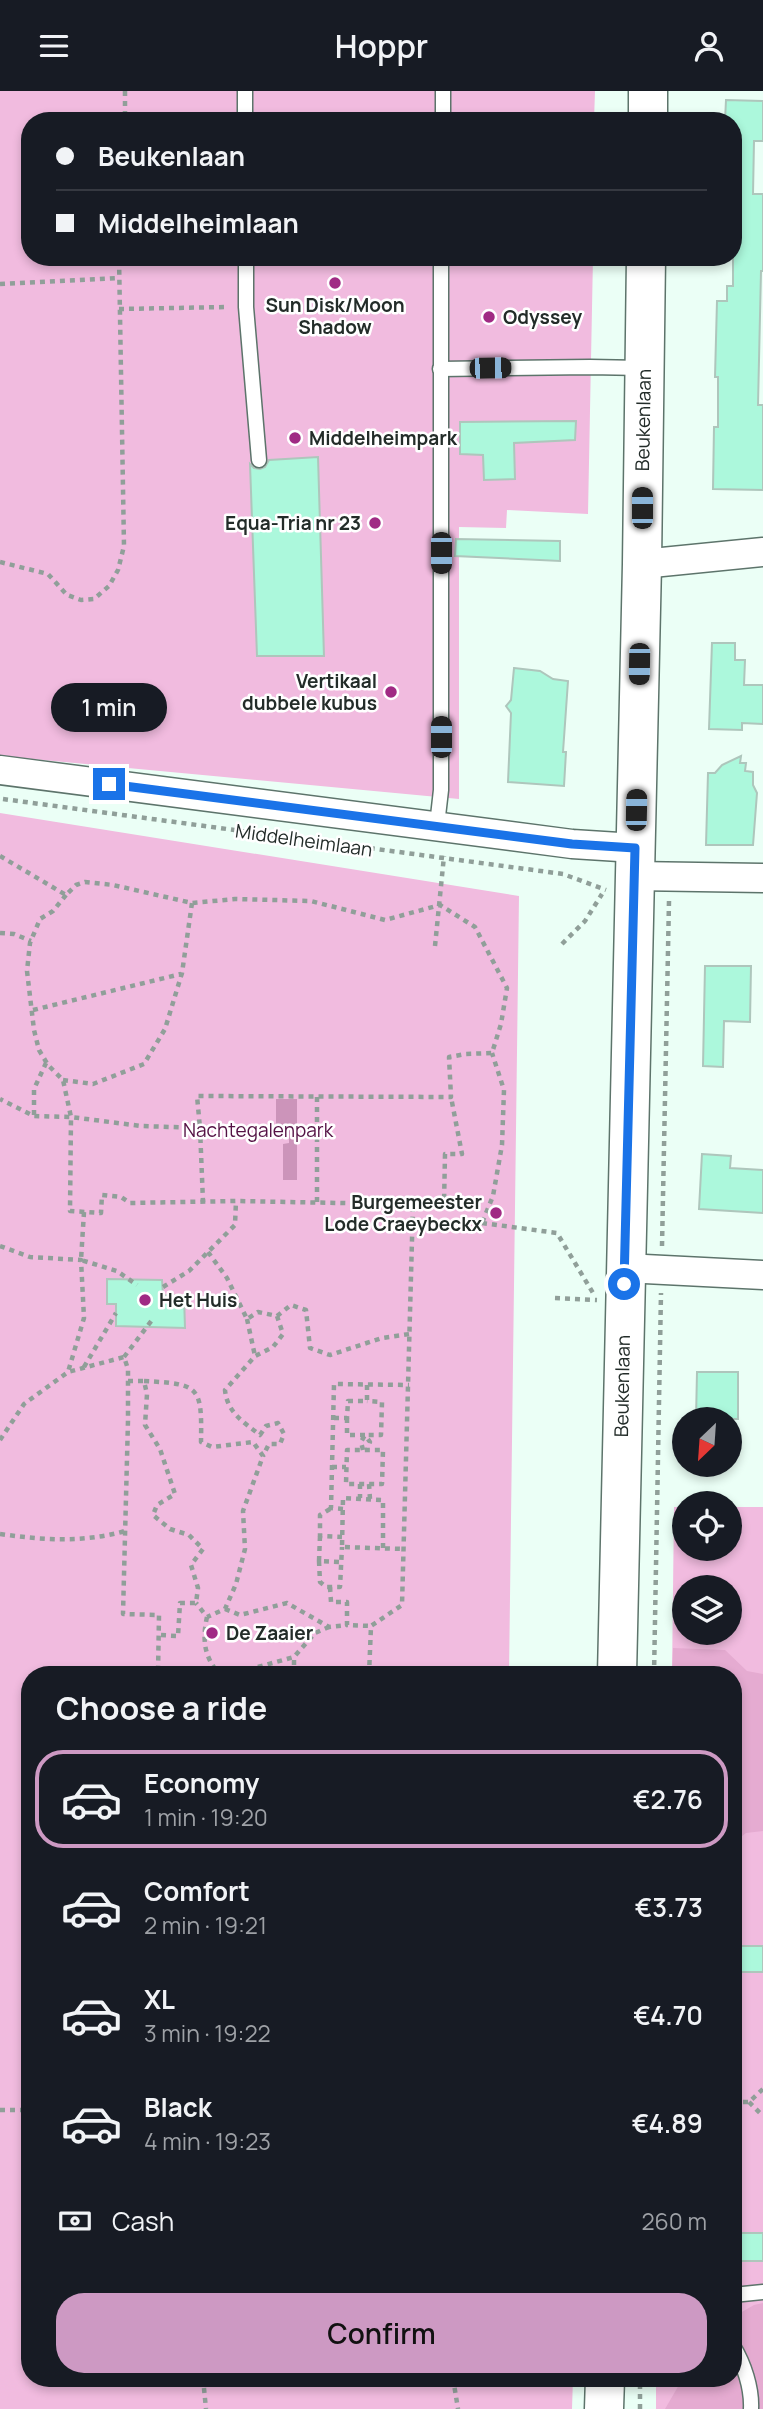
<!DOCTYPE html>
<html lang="en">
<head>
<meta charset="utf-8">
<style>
  body { margin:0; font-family:Manrope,sans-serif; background:#20242c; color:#f1f3f6; height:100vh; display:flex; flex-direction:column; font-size:26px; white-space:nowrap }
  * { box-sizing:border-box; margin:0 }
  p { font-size:23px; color:#9ea1a6 }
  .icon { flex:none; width:38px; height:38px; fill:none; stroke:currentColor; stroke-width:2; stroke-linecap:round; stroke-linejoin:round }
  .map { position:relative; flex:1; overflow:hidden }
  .sheet { position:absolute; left:21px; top:1575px; width:721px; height:721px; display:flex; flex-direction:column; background:#171b24; border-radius:28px; box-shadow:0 4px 10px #0003 }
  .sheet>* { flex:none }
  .top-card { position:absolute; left:21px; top:21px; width:721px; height:154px; border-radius:28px; box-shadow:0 4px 10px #0003; display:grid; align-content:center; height:154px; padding:0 35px; background:#171b24 }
  .needle { width:46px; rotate:205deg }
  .controls { position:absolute; left:672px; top:1316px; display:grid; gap:14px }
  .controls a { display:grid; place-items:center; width:70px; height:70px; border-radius:50%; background:#171b24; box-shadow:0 4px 10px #0003; font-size:35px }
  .end { position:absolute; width:32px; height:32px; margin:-16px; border:9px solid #1a73e8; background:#fff; box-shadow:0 0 0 4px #fff }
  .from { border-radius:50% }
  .bubble { position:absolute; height:49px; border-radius:24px; background:#171b24; box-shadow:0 4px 10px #0003; font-size:23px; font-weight:600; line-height:49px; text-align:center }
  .car { position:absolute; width:21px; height:42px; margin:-21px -10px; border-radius:9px; box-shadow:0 0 5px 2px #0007; background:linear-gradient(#222 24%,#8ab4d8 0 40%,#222 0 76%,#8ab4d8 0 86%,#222 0) }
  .top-card b { display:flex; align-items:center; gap:24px; height:66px; font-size:26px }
  .top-card b+b { border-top:2px solid #363941 }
  .top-card i { width:18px; height:18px; background:#f1f3f6 }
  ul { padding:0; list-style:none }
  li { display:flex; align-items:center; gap:21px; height:98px; margin:0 14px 10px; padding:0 21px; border:4px solid transparent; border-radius:28px }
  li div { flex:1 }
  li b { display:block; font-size:26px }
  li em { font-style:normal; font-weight:600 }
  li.current { border-color:#cd99c3 }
  li>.icon { width:63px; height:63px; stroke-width:1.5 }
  h2 { padding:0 35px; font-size:32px; line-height:84px }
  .pay { display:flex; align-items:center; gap:18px; height:77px; padding:0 35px; font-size:26px }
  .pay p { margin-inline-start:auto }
  .cta { display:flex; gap:14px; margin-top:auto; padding:14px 35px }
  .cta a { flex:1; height:80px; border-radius:28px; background:#cd99c3; color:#111; font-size:28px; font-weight:600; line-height:80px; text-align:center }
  header { display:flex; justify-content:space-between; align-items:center; height:91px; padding:0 35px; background:#171b24; font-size:32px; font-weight:600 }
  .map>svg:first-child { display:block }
  .green { fill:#f1bbdf; fill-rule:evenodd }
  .forest { fill:#e5abd1 }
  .water { fill:#cc94ba }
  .building { fill:#acf8dc; stroke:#aec6bc; stroke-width:2 }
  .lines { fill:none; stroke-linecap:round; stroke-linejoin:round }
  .lane-casing { stroke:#5d746b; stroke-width:17 }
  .street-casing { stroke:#5d746b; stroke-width:31 }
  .secondary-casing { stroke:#5d746b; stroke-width:41 }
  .path { stroke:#909f99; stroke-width:4.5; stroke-dasharray:5 5; stroke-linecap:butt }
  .lane { stroke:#fff; stroke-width:14 }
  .street { stroke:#fff; stroke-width:28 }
  .secondary { stroke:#fff; stroke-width:38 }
  .route { stroke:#1a73e8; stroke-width:9 }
  .poi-dot { fill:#a02a84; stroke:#fff; stroke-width:2.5 }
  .labels { text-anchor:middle; stroke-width:5; stroke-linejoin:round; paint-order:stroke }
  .poi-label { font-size:19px; font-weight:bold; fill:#232c29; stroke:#fff; text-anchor:start }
  .street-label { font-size:19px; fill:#232c29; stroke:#fff }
  .park-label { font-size:19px; fill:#541144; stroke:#fff }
</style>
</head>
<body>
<header><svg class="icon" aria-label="menu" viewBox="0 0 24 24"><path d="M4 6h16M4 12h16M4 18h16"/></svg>Hoppr<svg class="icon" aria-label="person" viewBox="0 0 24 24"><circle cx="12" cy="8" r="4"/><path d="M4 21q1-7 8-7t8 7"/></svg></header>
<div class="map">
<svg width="763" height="2318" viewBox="0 0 763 2318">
  <rect width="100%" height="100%" fill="#ebfff6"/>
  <!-- green -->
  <g class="green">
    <polygon points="0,0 595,0 594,30 30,30 30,166 593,166 588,423 507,419 506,437 459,436 459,708 0,665"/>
    <polygon points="0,722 519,805 509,1584 30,1584 30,2287 573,2287 572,2318 0,2318"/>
    <path d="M674,1416H684V1458H730V1416H763V2318H656V2287H733V1584H672ZM684,1496H730V1542H684Z"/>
  </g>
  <!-- forest -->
  <g class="forest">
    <polygon points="673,1557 725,1559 747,1580 763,1583 763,1740 746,1742 733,1752 733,1584 672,1584"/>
    <polygon points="763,2212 763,2318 665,2318 683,2287 733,2287 733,2226 754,2214"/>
  </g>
  <!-- water -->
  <polygon class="water" points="276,1008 297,1008 297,1089 283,1089 283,1053 289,1052 289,1042 276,1042"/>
  <!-- building -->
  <g class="building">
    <polygon points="726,9 763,10 763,50 754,50 753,103 763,103 763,180 761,180 758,314 763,314 763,399 713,398 714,336 718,336 718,286 715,286 717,210 727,210 727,195 733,195 733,30 725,30"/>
    <polygon points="576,330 575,349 514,352 515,388 484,389 483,364 460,363 460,331"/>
    <polygon points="318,366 324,565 257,565 250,373 254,377 260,378 265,376 269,369"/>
    <polygon points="456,448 560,450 560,470 455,465"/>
    <polygon points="712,552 735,552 735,569 745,569 744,594 763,594 763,633 742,632 742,639 709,638"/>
    <polygon points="514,577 540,580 553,588 568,590 563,661 566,661 564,695 508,691 511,622 506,615 511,609"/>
    <polygon points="741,665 740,672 746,672 745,680 753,681 753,694 757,702 753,754 706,754 708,682 715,682 722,674"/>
    <polygon points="705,875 751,875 750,931 724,930 723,976 703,975"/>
    <polygon points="702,1063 731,1065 730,1077 763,1079 763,1122 699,1118"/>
    <polygon points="107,1188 162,1189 163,1204 184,1205 185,1237 116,1235 116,1213 107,1213"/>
    <polygon points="697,1281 738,1281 738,1328 696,1328"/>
    <rect x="733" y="1855" width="30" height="26"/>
    <rect x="733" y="2142" width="30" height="28"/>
  </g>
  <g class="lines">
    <defs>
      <g id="lane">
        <polyline points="245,0 245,30"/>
        <polyline points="443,30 443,0"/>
        <polyline points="246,166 246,216 259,369"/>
        <polyline points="440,278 590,276 642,277"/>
        <polyline points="437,734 441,699 441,166"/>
        <polyline points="733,2204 763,2201"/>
        <path d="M733,2255C744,2273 752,2297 751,2318"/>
      </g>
      <g id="street">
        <polyline points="642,473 763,461"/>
        <polyline points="0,679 572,753 635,757"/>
        <polyline points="634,785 763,787"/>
        <polyline points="625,1177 763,1184"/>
      </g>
      <g id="secondary">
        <polyline points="648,30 648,0"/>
        <polyline points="617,1584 642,473 646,166"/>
        <polyline points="604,2318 605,2287"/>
      </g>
    </defs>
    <!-- lane casing -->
    <use href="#lane" class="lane-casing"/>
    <!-- street casing -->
    <use href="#street" class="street-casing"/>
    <!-- secondary casing -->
    <use href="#secondary" class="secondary-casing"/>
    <!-- path -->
    <g class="path">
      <polyline points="125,0 125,30"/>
      <polyline points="0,193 118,187"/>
      <polyline points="119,218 228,216"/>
      <polyline points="0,471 48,483 67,504 81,509 94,508 109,495 118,479 124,455 119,166"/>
      <polyline points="3,708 563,783 606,799"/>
      <polyline points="0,765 66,804 76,794 85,791 113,794 192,812 235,808 311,810 385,829 440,814 475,836 507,897 501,933 492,962 466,963 449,966 451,1006 197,1005 200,1037 141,1035 71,1026 34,1025 0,1008"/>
      <polyline points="66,804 53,820 40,828 30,852 27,880 34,939 39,959 48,974 63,989 71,1026 70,1120 101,1122 102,1104 121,1106 130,1112 236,1110 444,1114 445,1063 462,1063 451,1006"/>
      <polyline points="0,842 14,843 31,850"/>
      <polyline points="562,853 585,830 602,803"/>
      <polyline points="435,855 444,765"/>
      <polyline points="33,919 181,883"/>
      <polyline points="63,989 93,993 144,973 165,938 182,882 192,812"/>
      <polyline points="34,1024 34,998 46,972"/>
      <polyline points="200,1037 203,1111"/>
      <polyline points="317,1111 317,1006"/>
      <polyline points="84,1121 81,1169 117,1180 137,1194"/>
      <path d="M413,1131C437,1132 459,1127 482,1132L493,1105L502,1054L504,999L492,962"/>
      <polyline points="482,1132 557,1142 593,1202"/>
      <polyline points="0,1155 30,1166 81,1169 84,1227 68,1281"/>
      <polyline points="662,1155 669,810"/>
      <path d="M208,1161L227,1187L247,1228L258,1221L277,1225L283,1243L273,1256L255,1265L225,1299C227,1321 243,1331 260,1344L266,1335L278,1332L284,1343L280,1353H269L263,1365"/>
      <polyline points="163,1196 189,1180 235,1134 236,1110"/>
      <polyline points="555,1207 597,1209"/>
      <polyline points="277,1225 291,1214 306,1219 310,1257 330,1264 382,1247 410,1243"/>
      <polyline points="247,1228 255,1265"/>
      <polyline points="124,1266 152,1229"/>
      <polyline points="84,1276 116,1222"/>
      <polyline points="128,1290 144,1290 147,1303 145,1334 160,1358 175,1403 157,1414 153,1424 170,1438 189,1444 203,1458 191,1474 198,1497 196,1512 180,1512 178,1545 159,1544"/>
      <path d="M144,1290C200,1293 202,1295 201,1351L212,1356L253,1351L263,1365L243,1420L245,1458L236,1493L225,1518L207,1526L196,1512"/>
      <polyline points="334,1327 347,1327 348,1310 367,1310 367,1294"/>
      <polyline points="347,1327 347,1344 365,1344 370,1351 367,1359 383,1359 382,1393 346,1393 347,1359 367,1359"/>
      <polyline points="0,1349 24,1313 68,1281 124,1266 128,1278 128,1329 123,1523 159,1524 158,1584"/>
      <polyline points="363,1359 361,1351 365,1344 381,1344 382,1311 367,1310"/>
      <polyline points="332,1376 346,1376"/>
      <polyline points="360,1393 360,1407"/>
      <polyline points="369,1393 370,1408"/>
      <polyline points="330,1418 320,1424 320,1445 342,1446"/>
      <polyline points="343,1418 331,1417 334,1293 409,1294"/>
      <path d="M0,1443C43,1449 83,1452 125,1440"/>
      <polyline points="320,1445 319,1470 341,1471"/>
      <polyline points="383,1457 383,1409 343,1407 342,1456 404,1458"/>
      <polyline points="319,1470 320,1491 326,1496 340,1496 342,1456"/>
      <polyline points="330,1496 331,1511 347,1511 347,1534 371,1535"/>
      <polyline points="225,1518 240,1524 287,1512 329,1536 347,1534"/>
      <path d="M207,1526C202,1549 204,1566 220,1584"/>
      <polyline points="229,1584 294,1566 315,1542 329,1536"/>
      <polyline points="294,1584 294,1566"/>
      <polyline points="369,1584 371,1535 402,1514 413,1112"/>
      <polyline points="654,1584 661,1202"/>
      <polyline points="733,2011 749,2011 763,1998"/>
      <polyline points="749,2011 763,2025"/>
      <polyline points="0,2019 30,2019"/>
      <polyline points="203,2287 206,2318"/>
      <polyline points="453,2287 458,2318"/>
      <polyline points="640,2318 640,2287"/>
    </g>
    <!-- lane -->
    <use href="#lane" class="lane"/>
    <!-- street -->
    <use href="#street" class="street"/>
    <!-- secondary -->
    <use href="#secondary" class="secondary"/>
  </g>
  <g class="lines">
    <!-- route -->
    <polyline class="route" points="109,693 572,753 635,757 624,1193"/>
  </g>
  <!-- markers -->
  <g class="poi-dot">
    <circle cx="335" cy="192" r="7"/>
    <circle cx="489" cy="226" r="7"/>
    <circle cx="295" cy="347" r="7"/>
    <circle cx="375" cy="432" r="7"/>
    <circle cx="391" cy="601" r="7"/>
    <circle cx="496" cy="1122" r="7"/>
    <circle cx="145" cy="1209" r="7"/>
    <circle cx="212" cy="1542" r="7"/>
  </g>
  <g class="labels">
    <!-- poi labels -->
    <g class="poi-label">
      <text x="335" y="221" text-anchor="middle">Sun Disk/Moon<tspan x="335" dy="22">Shadow</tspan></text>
      <text x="503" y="233">Odyssey</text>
      <text x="309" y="354">Middelheimpark</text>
      <text x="361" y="439" text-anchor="end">Equa-Tria nr 23</text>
      <text x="377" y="597" text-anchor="end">Vertikaal<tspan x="377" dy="22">dubbele kubus</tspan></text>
      <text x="482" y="1118" text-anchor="end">Burgemeester<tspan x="482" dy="22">Lode Craeybeckx</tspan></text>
      <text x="159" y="1216">Het Huis</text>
      <text x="226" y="1549">De Zaaier</text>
    </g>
    <!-- street labels -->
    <g class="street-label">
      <text transform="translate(643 329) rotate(-89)" y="7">Beukenlaan</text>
      <text transform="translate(304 749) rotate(8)" y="7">Middelheimlaan</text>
      <text transform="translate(622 1295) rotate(-89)" y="7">Beukenlaan</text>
    </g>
    <!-- park labels -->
    <g class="park-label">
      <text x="258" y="1046">Nachtegalenpark</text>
    </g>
  </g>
</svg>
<div class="controls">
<a><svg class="needle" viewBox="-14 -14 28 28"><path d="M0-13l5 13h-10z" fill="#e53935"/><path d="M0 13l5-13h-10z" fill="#9ea1a6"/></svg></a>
<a><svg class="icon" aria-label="locate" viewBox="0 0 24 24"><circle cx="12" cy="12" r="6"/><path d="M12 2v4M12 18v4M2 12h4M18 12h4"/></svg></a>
<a><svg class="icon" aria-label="layers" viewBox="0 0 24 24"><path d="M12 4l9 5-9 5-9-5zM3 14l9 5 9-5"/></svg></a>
</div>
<i class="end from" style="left:624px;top:1193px"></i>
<i class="end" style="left:109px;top:693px"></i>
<div class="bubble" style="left:51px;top:592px;width:116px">1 min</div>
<i class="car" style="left:490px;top:277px;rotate:89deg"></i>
<i class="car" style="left:642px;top:417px;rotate:0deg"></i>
<i class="car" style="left:441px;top:462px;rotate:180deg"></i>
<i class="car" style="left:639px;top:573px;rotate:181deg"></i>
<i class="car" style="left:441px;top:646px;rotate:0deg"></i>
<i class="car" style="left:636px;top:719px;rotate:1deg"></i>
<div class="top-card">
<b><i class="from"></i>Beukenlaan</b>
<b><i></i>Middelheimlaan</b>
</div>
<section class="sheet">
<h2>Choose a ride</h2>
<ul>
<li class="current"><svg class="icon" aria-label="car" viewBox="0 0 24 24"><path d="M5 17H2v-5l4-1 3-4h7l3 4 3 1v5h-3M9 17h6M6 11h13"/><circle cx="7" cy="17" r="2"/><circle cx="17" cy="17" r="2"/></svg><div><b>Economy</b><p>1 min · 19:20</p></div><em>€2.76</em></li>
<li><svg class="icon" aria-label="car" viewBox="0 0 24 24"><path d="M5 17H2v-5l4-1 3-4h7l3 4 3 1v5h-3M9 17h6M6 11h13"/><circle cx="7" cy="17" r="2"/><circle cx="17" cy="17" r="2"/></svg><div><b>Comfort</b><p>2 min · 19:21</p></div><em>€3.73</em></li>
<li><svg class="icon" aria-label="car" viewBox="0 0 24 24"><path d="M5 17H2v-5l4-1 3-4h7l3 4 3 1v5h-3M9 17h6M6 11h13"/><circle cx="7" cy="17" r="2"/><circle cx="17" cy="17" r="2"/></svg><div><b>XL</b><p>3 min · 19:22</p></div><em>€4.70</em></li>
<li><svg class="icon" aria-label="car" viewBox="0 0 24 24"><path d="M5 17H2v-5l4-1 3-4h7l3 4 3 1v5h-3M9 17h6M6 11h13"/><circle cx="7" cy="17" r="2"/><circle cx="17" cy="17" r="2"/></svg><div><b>Black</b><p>4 min · 19:23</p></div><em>€4.89</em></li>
</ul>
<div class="pay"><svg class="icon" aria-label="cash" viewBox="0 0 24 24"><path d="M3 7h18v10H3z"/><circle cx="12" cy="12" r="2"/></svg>Cash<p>260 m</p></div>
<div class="cta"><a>Confirm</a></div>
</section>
</div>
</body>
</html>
